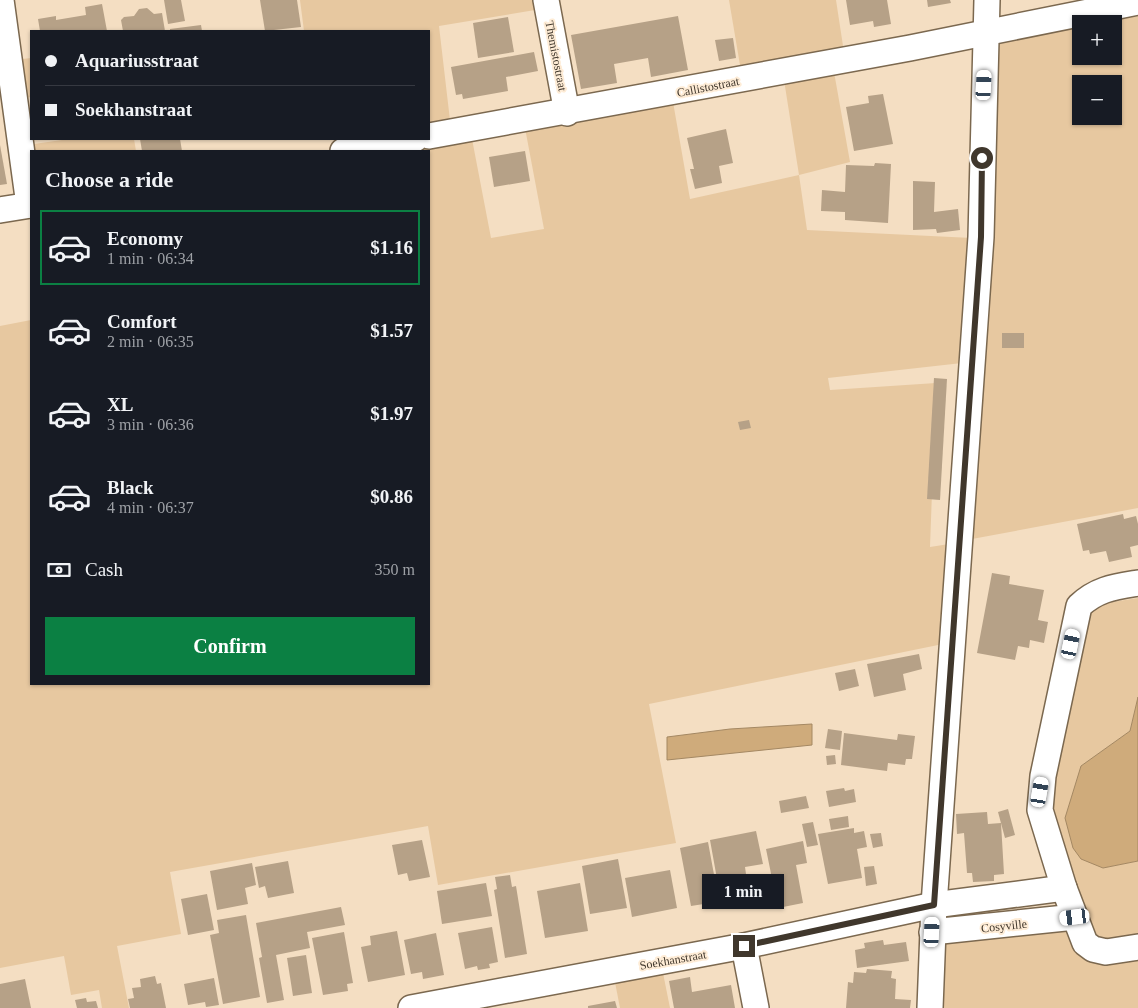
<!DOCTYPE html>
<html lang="en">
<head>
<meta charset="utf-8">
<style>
  body { margin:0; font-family:"Times New Roman",serif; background:#242831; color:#f1f3f6; height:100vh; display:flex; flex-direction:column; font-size:19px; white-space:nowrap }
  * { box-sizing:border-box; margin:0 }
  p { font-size:16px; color:#9ea1a6 }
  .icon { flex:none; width:28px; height:28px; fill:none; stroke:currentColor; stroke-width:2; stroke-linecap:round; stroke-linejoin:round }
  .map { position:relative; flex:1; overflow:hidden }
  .sheet { position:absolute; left:30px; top:150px; width:400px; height:535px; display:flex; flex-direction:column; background:#171b24; border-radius:0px; box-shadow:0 1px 4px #0004 }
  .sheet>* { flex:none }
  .top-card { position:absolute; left:30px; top:30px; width:400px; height:110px; border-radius:0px; box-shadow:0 1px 4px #0004; display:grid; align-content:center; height:110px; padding:0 15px; background:#171b24 }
  .controls { position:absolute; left:1072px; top:15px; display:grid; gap:10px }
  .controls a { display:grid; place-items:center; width:50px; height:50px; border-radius:0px; background:#171b24; box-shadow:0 1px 4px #0004; font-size:25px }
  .end { position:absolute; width:22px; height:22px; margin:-11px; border:6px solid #40372c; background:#fff; box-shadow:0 0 0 2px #fff }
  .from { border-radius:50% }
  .bubble { position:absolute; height:35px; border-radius:0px; background:#171b24; box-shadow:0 1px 4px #0004; font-size:16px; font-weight:700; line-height:35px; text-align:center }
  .car { position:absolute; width:15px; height:30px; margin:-15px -8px; border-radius:6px; box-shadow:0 0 4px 1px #0007; background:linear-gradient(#fff 24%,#345 0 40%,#fff 0 76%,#345 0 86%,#fff 0) }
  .top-card b { display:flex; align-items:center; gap:18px; height:48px; font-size:19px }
  .top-card b+b { border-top:1px solid #363941 }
  .top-card i { width:12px; height:12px; background:#f1f3f6 }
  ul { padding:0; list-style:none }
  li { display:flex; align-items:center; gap:15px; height:75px; margin:0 10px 8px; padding:0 5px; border:2px solid transparent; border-radius:0px }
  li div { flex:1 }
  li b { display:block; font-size:19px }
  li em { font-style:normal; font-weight:700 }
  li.on { border-color:#0b8043 }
  li>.icon { width:45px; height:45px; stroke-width:1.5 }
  h2 { padding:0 15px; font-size:22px; line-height:60px }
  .pay { display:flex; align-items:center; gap:12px; height:55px; padding:0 15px; font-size:19px }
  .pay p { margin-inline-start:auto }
  .cta { display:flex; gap:10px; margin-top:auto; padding:10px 15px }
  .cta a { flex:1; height:58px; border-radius:0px; background:#0b8043; color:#fff; font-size:20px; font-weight:700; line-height:58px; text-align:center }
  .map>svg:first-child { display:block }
  .green { fill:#e7c8a0; fill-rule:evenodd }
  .water { fill:#cfab7b; stroke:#a48863 }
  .building { fill:#b6a187 }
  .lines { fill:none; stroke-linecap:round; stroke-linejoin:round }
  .minor-casing { stroke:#7b684f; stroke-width:28 }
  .minor { stroke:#fff; stroke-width:25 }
  .route { stroke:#40372c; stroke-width:6 }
  .labels { text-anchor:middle; stroke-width:4; stroke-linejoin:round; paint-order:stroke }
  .street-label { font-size:12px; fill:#40372c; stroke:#feecd6 }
</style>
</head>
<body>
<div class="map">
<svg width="1138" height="1008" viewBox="0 0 1138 1008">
  <rect width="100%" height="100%" fill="#f4dec2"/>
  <!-- green -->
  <g class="green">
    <polygon points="300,0 539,0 541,9 439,26 451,129 429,133 429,31 304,31"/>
    <polygon points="729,0 836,0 845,59 742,77"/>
    <path d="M1138,16V508L972,539L996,42L1081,26V56H1114V24H1095ZM1081,84H1114V116H1081Z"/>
    <polygon points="31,58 31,97 19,99 14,60"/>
    <polygon points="834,72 850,162 799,175 807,230 972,238 962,363 828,378 830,390 936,383 930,547 949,544 943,644 649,704 676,843 438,885 428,826 170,872 181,934 117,946 129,1008 102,1008 99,990 71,995 64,956 0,968 0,326 31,320 31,684 429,684 429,151 395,151 472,139 491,238 544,229 525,128 673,102 690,199 799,175 784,80"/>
    <polygon points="69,139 134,139 136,151 31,151 27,145"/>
    <polygon points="1138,598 1138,697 1130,731 1081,766 1103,868 1138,861 1138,941 1098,943 1045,804 1080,619 1100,604"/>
    <polygon points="1065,905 1080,947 1138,956 1138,1008 938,1008 942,918"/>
    <polygon points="662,968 670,1008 620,1008 614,977"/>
  </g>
  <!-- water -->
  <g class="water">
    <polygon points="1138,697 1138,861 1103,868 1081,859 1073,848 1065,818 1081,766 1130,731"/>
    <polygon points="812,724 812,745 667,760 667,737 730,729"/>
  </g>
  <!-- building -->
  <g class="building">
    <polygon points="164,0 181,0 185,21 168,24"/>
    <polygon points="260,0 297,0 301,27 265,31"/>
    <polygon points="846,0 887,0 891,24 874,27 873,21 850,25"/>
    <polygon points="927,0 950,0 951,3 928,7"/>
    <polygon points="102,4 107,31 40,31 38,19 56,16 56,20 86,15 85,7"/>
    <polygon points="147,8 154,14 162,13 165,31 123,31 121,20 124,17 134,16 139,9"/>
    <polygon points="678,16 688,70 651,77 648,58 614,64 617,83 581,89 571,35"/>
    <polygon points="508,17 514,52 478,58 473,23"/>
    <polygon points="201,25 202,31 170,31 170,29"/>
    <polygon points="733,38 736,58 719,61 715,40"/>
    <polygon points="534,52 538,71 506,77 508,91 463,99 462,94 456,95 451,67"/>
    <polygon points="883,94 893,144 854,151 846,107 869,103 868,96"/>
    <polygon points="726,129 733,163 719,166 722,183 695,189 690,169 694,169 687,138"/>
    <polygon points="140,139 180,139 182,151 142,151"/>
    <polygon points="0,145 7,184 0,185"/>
    <polygon points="525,151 530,181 494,187 489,157"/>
    <polygon points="875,163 891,164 888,223 845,220 845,212 821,211 822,190 845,192 846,165 874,166"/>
    <polygon points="913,181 935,182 934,212 958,209 960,230 937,233 936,229 913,230"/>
    <rect x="1002" y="333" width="22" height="15"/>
    <polygon points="934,378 947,379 940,500 927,499"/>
    <polygon points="749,420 751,428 740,430 738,422"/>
    <polygon points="1123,514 1124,519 1136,516 1138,524 1138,545 1130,547 1132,557 1109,562 1106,551 1090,554 1089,550 1083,551 1077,524"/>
    <polygon points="992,573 1010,576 1009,584 1044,590 1038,620 1048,622 1044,643 1030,640 1029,648 1018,646 1015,660 977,653"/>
    <polygon points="919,654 922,669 903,674 906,690 874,697 867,664"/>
    <polygon points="855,669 859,686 839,691 835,673"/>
    <polygon points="828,729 842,731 840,750 825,748"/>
    <polygon points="844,733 897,740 898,734 915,736 912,759 906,759 905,765 888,763 887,771 841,765"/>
    <polygon points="835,755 836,764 827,765 826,756"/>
    <polygon points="844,788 845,791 854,789 856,802 829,807 826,791"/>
    <polygon points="806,796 809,808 781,813 779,801"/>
    <polygon points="1008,809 1015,835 1005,838 998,812"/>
    <polygon points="987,812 988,824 1001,823 1004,874 994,875 994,881 973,882 972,873 967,873 964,833 957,834 956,814"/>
    <polygon points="848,816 849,827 831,830 829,819"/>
    <polygon points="813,822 818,845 807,847 802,824"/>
    <polygon points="854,828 854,833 864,831 867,847 857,849 862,878 828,884 818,834"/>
    <polygon points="756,831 763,864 745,867 746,874 717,879 710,840"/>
    <polygon points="881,833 883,846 873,848 870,834"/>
    <polygon points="422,840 430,877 409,881 407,873 398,875 392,845"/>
    <polygon points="803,841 807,863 796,865 803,903 778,908 766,849"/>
    <polygon points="708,842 720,907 711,909 710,903 691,906 680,848"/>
    <polygon points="618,859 627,908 590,914 582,866"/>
    <polygon points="288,861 294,893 268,898 265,886 259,888 255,867"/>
    <polygon points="252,863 256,885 245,888 248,904 217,910 210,871"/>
    <polygon points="874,866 877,884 866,886 864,867"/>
    <polygon points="670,870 677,908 632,917 625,878"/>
    <polygon points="510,875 512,887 516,886 527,954 505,958 494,890 497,889 495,877"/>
    <polygon points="767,877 770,894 757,896 755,879"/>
    <polygon points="486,883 492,916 442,924 437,891"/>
    <polygon points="580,883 588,931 545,938 537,891"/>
    <polygon points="207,894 214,930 188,935 181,899"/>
    <polygon points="341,907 345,925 307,932 310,948 276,955 284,1000 267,1003 259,958 262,957 256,923"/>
    <polygon points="246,915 260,997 223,1004 210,935 219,933 217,920"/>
    <polygon points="492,927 498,962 489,964 490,968 478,970 477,966 465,969 458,933"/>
    <polygon points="397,931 405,975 368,982 361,947 371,945 370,936"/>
    <polygon points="344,932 353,983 347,984 348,991 323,995 312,938"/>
    <polygon points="436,933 444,975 423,979 422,972 411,974 404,940"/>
    <polygon points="883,940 884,945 906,942 909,961 857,968 855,950 865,948 864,943"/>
    <polygon points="306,955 312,993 293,996 287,958"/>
    <polygon points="867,969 892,971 891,978 896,979 895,999 911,1000 910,1008 846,1008 848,982 853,983 854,972 866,973"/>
    <polygon points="155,976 157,984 161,983 166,1008 130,1008 128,999 134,998 132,988 141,987 140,979"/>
    <polygon points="690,977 692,992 731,985 735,1008 674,1008 669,981"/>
    <polygon points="214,978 219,1005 206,1007 205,1002 188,1005 184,984"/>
    <polygon points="25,979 31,1008 0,1008 0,984"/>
    <polygon points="86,998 87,1002 96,1001 98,1008 77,1008 75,1000"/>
    <polygon points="615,1001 617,1008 588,1008 588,1006"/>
  </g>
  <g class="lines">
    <defs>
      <g id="minor">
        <polyline points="1,0 29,205"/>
        <polyline points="546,0 567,113"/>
        <polyline points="429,136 910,48 1138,2"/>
        <polyline points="343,151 415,139"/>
        <polyline points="0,210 31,205"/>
        <path d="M1138,583C1114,587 1097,589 1079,606L1043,776L1040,810L1064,888L1085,943L1093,949L1106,952L1138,947"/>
        <polyline points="932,932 1075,917"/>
        <polyline points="744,946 756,1008"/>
        <polyline points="411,1008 744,946 934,905 1064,888"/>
        <polyline points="930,1008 934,905 981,237 987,0"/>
      </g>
    </defs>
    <!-- minor casing -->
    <use href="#minor" class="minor-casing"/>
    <!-- minor -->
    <use href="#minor" class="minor"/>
  </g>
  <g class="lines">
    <!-- route -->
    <polyline class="route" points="744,946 934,905 981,237 982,158"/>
  </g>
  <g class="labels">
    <!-- street labels -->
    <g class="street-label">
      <text transform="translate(556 56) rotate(79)" y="4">Themistostraat</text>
      <text transform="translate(708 87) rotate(-11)" y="4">Callistostraat</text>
      <text transform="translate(1004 926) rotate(-6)" y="4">Cosyville</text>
      <text transform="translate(673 960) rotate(-10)" y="4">Soekhanstraat</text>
    </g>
  </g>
</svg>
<div class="controls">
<a>+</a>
<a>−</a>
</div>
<i class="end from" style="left:982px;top:158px"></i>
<i class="end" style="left:744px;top:946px"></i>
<div class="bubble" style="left:702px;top:874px;width:82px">1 min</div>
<i class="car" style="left:984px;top:85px;rotate:3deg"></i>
<i class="car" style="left:1071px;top:644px;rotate:12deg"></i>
<i class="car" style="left:1040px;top:792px;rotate:10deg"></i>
<i class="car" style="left:1075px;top:917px;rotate:263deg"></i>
<i class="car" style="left:932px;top:932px;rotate:3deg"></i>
<div class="top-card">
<b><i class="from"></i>Aquariusstraat</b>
<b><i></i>Soekhanstraat</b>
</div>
<section class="sheet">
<h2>Choose a ride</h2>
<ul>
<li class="on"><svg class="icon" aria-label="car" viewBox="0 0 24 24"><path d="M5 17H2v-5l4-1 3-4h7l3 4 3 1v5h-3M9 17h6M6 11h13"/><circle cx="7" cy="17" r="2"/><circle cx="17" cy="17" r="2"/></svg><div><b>Economy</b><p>1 min · 06:34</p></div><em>$1.16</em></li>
<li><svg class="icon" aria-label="car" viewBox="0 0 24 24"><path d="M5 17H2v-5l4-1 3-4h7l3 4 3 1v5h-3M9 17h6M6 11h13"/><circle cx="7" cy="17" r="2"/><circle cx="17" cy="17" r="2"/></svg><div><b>Comfort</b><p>2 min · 06:35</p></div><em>$1.57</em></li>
<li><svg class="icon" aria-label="car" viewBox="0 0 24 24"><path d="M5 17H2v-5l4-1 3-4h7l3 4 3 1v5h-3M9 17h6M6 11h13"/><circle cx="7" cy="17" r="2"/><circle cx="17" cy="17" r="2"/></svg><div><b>XL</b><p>3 min · 06:36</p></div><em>$1.97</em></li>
<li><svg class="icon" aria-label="car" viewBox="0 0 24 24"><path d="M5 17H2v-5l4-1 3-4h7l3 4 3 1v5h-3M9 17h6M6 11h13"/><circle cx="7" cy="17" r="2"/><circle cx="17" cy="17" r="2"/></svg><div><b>Black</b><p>4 min · 06:37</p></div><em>$0.86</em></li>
</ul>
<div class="pay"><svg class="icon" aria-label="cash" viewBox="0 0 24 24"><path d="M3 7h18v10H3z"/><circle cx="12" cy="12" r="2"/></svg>Cash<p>350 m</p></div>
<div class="cta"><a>Confirm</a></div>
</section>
</div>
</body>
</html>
